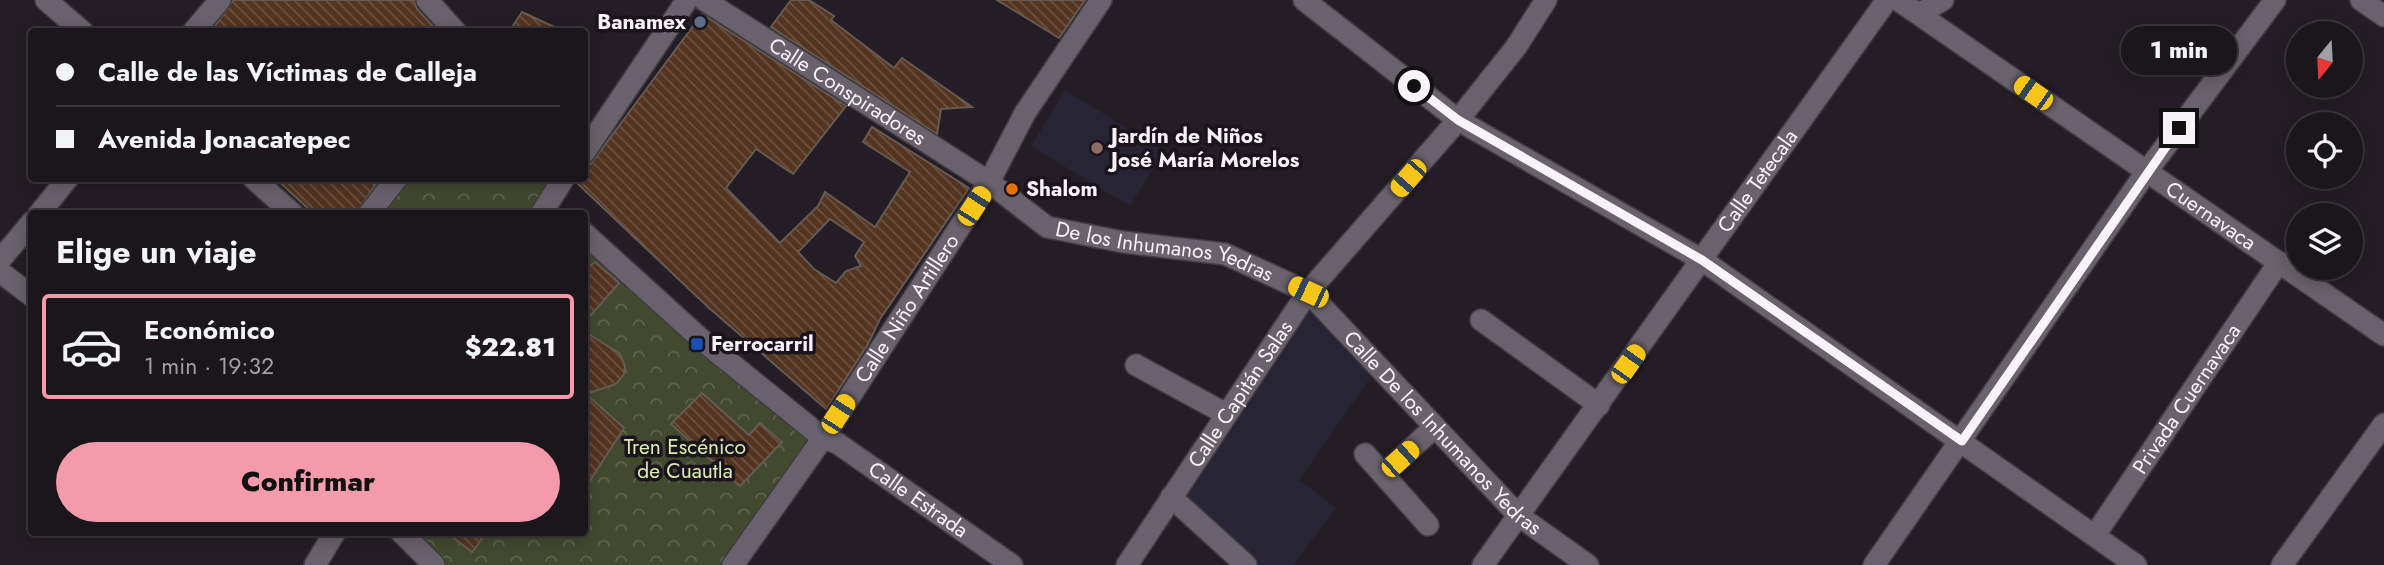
<!DOCTYPE html>
<html lang="es">
<head>
<meta charset="utf-8">
<style>
  body { margin:0; font-family:Jost,sans-serif; background:#241f25; color:#f1f3f6; height:100vh; display:flex; flex-direction:column; font-size:26px; white-space:nowrap }
  * { box-sizing:border-box; margin:0 }
  p { font-size:23px; color:#a09fa3 }
  .icon { flex:none; width:38px; height:38px; fill:none; stroke:currentColor; stroke-width:2; stroke-linecap:round; stroke-linejoin:round }
  .map { position:relative; flex:1; overflow:hidden }
  .drawer { position:absolute; left:28px; top:210px; width:560px; height:326px; display:flex; flex-direction:column; background:#1b161c; border-radius:7px; box-shadow:0 4px 18px #0003,0 0 0 2px #39353b }
  .drawer>* { flex:none }
  .guide { position:absolute; left:28px; top:28px; width:560px; height:154px; border-radius:7px; box-shadow:0 4px 18px #0003,0 0 0 2px #39353b; display:grid; align-content:center; height:154px; padding:0 28px; background:#1b161c }
  .needle { width:46px; rotate:198deg }
  .controls { position:absolute; left:2286px; top:21px; display:grid; gap:14px }
  .controls a { display:grid; place-items:center; width:77px; height:77px; border-radius:50%; background:#1b161c; box-shadow:0 4px 18px #0003,0 0 0 2px #39353b; font-size:35px }
  .end { position:absolute; width:32px; height:32px; margin:-16px; border:9px solid #f8f3f9; background:#111; box-shadow:0 0 0 4px #111 }
  .from { border-radius:50% }
  .bubble { position:absolute; height:49px; border-radius:24px; background:#1b161c; box-shadow:0 4px 18px #0003,0 0 0 2px #39353b; font-size:23px; font-weight:800; line-height:49px; text-align:center }
  .car { position:absolute; width:21px; height:42px; margin:-21px -10px; border-radius:9px; box-shadow:0 0 5px 2px #0007; background:linear-gradient(#f5c518 24%,#345 0 40%,#f5c518 0 76%,#345 0 86%,#f5c518 0) }
  .guide b { display:flex; align-items:center; gap:24px; height:66px; font-size:26px }
  .guide b+b { border-top:2px solid #39353b }
  .guide i { width:18px; height:18px; background:#f1f3f6 }
  ul { padding:0; list-style:none }
  li { display:flex; align-items:center; gap:21px; height:105px; margin:0 14px 10px; padding:0 14px; border:4px solid transparent; border-radius:7px }
  li div { flex:1 }
  li b { display:block; font-size:26px }
  li em { font-style:normal; font-weight:800 }
  li.active { border-color:#f39aab }
  li>.icon { width:63px; height:63px; stroke-width:1.5 }
  h2 { padding:0 28px; font-size:32px; line-height:84px }
  .cta { display:flex; gap:14px; margin-top:auto; padding:14px 28px }
  .cta a { flex:1; height:80px; border-radius:42px; background:#f39aab; color:#111; font-size:28px; font-weight:800; line-height:80px; text-align:center }
  .map>svg:first-child { display:block }
  .education { fill:#272435 }
  .park { fill:url(#park-crowns) }
  .building { fill:url(#building-back-hatch); stroke:#665a53; stroke-width:2; fill-rule:evenodd }
  .lines { fill:none; stroke-linecap:round; stroke-linejoin:round }
  .minor-casing { stroke:#413b42; stroke-width:24 }
  .minor { stroke:#69616b; stroke-width:21 }
  .route { stroke:#f8f3f9; stroke-width:9 }
  .service-dot { fill:#5c6f8a; stroke:#1b141c; stroke-width:2.5 }
  .education-dot { fill:#8d6e63; stroke:#1b141c; stroke-width:2.5 }
  .food-dot { fill:#e8710a; stroke:#1b141c; stroke-width:2.5 }
  .transit-dot { fill:#1a4fb4; stroke:#1b141c; stroke-width:2.5 }
  .labels { text-anchor:middle; stroke-width:7; stroke-linejoin:round; paint-order:stroke }
  .poi-label { font-size:21px; font-weight:bold; fill:#f8f3f9; stroke:#1b141c; text-anchor:start }
  .street-label { font-size:21px; fill:#f8f3f9; stroke:#1b141c }
  .park-label { font-size:21px; fill:#d8edaf; stroke:#1b141c }
</style>
</head>
<body>
<div class="map">
<svg width="2384" height="565" viewBox="0 0 2384 565">
  <defs>
    <pattern id="park-crowns" width="20" height="18" patternUnits="userSpaceOnUse" patternTransform="scale(1.75)"><rect width="20" height="18" fill="#414a2f"/><path d="M2 6a3 3 0 1 1 6 0M12 15a3 3 0 1 1 6 0" fill="none" stroke="#5d654e"/></pattern>
    <pattern id="building-back-hatch" width="6" height="6" patternUnits="userSpaceOnUse" patternTransform="scale(1.75)"><rect width="6" height="6" fill="#533420"/><path d="M-1 5l2 2M0 0l6 6M5-1l2 2" fill="none" stroke="#6c5241"/></pattern>
  </defs>
  <rect width="100%" height="100%" fill="#241d25"/>
  <!-- education -->
  <g class="education">
    <polygon points="1065,90 1164,151 1130,206 1031,146"/>
    <polygon points="1308,292 1378,367 1299,480 1336,508 1293,565 1246,565 1171,497"/>
  </g>
  <!-- park -->
  <g class="park">
    <polygon points="397,179 564,179 549,200 564,213 369,214"/>
    <polygon points="585,233 823,438 734,565 434,565 401,532 584,532"/>
  </g>
  <!-- building -->
  <g class="building">
    <polygon points="414,0 417,9 438,32 211,32 233,0"/>
    <polygon points="791,0 809,0 834,16 831,20 894,68 902,58 972,107 941,109 937,134 771,27"/>
    <polygon points="997,0 1085,0 1059,38"/>
    <polygon points="522,12 565,32 509,32"/>
    <path d="M702,14L846,106L793,174L756,149L726,188L780,243L818,206L825,192L875,227L910,172L863,142L872,127L969,188L880,319L868,344L826,409L709,308L577,183L584,178V173ZM830,219L864,242L855,256L861,266L846,271L836,283L814,269L798,252Z"/>
    <polygon points="275,178 380,178 356,214 314,214"/>
    <polygon points="595,262 619,283 584,323 584,271"/>
    <polygon points="584,331 620,354 625,366 624,374 616,384 586,394 624,428 584,490"/>
    <polygon points="702,393 749,435 760,423 782,442 740,486 671,424"/>
    <polygon points="446,532 472,532 482,539 472,552"/>
  </g>
  <g class="lines">
    <defs>
      <g id="minor">
        <polyline points="46,0 83,32"/>
        <polyline points="427,0 456,32"/>
        <path id="s1" d="M704,0L989,182L1047,227L1123,242L1225,254L1308,292L1519,516L1588,565"/>
        <polyline points="1304,0 1458,120 1702,260 2136,565"/>
        <path id="s2" d="M1898,0L2384,335"/>
        <polyline points="2361,0 2384,16"/>
        <polyline points="1919,14 1943,0"/>
        <polyline points="193,32 220,0"/>
        <polyline points="584,153 687,0"/>
        <polyline points="253,178 293,214"/>
        <polyline points="39,214 68,178"/>
        <polyline points="369,214 397,178"/>
        <polyline points="541,214 564,178"/>
        <path id="s3" d="M584,233L702,340L823,438L837,443L1012,565"/>
        <polyline points="0,260 32,222"/>
        <polyline points="0,272 32,296"/>
        <polyline points="1481,320 1599,405"/>
        <polyline points="1136,365 1226,414"/>
        <polyline points="1365,454 1428,525"/>
        <polyline points="1383,474 1434,428"/>
        <polyline points="1171,497 1246,565"/>
        <polyline points="401,532 434,565"/>
        <path id="s4" d="M2095,535L2279,262"/>
        <polyline points="315,565 335,532"/>
        <path id="s5" d="M733,565L823,438L989,182L1025,113L1101,0"/>
        <path id="s6" d="M1127,565L1308,292L1458,120L1516,47L1546,0"/>
        <path id="s7" d="M1483,565L1887,0"/>
        <polyline points="1874,565 2147,171 2275,0"/>
        <polyline points="2282,565 2384,424"/>
      </g>
    </defs>
    <!-- minor casing -->
    <use href="#minor" class="minor-casing"/>
    <!-- minor -->
    <use href="#minor" class="minor"/>
  </g>
  <g class="lines">
    <!-- route -->
    <polyline class="route" points="1414,86 1458,120 1702,260 1962,441 2179,128"/>
  </g>
  <!-- markers -->
  <circle class="service-dot" cx="700" cy="22" r="7"/>
  <circle class="education-dot" cx="1097" cy="148" r="7"/>
  <circle class="food-dot" cx="1012" cy="189" r="7"/>
  <rect class="transit-dot" x="690" y="337" width="14" height="14" rx="3.5"/>
  <g class="labels">
    <!-- poi labels -->
    <g class="poi-label">
      <text x="686" y="29" text-anchor="end">Banamex</text>
      <text x="1111" y="143">Jardín de Niños<tspan x="1111" dy="24">José María Morelos</tspan></text>
      <text x="1026" y="196">Shalom</text>
      <text x="711" y="351">Ferrocarril</text>
    </g>
    <!-- street labels -->
    <g class="street-label">
      <text dy="7" stroke="none"><textPath href="#s1" startOffset="170">Calle Conspiradores</textPath></text>
      <text dy="7" stroke="none"><textPath href="#s7" startOffset="472">Calle Tetecala</textPath></text>
      <text dy="7" stroke="none"><textPath href="#s2" startOffset="380">Cuernavaca</textPath></text>
      <text dy="7" stroke="none"><textPath href="#s1" startOffset="532">De los Inhumanos Yedras</textPath></text>
      <text dy="7" stroke="none"><textPath href="#s5" startOffset="310">Calle Niño Artillero</textPath></text>
      <text dy="7" stroke="none"><textPath href="#s6" startOffset="205">Calle Capitán Salas</textPath></text>
      <text dy="7" stroke="none"><textPath href="#s4" startOffset="164">Privada Cuernavaca</textPath></text>
      <text dy="7" stroke="none"><textPath href="#s1" startOffset="878">Calle De los Inhumanos Yedras</textPath></text>
      <text dy="7" stroke="none"><textPath href="#s3" startOffset="429">Calle Estrada</textPath></text>
    </g>
    <!-- park labels -->
    <g class="park-label">
      <text x="685" y="454">Tren Escénico<tspan x="685" dy="24">de Cuautla</tspan></text>
    </g>
  </g>
</svg>
<div class="controls">
<a><svg class="needle" viewBox="-14 -14 28 28"><path d="M0-13l5 13h-10z" fill="#e53935"/><path d="M0 13l5-13h-10z" fill="#a09fa3"/></svg></a>
<a><svg class="icon" aria-label="locate" viewBox="0 0 24 24"><circle cx="12" cy="12" r="6"/><path d="M12 2v4M12 18v4M2 12h4M18 12h4"/></svg></a>
<a><svg class="icon" aria-label="layers" viewBox="0 0 24 24"><path d="M12 4l9 5-9 5-9-5zM3 14l9 5 9-5"/></svg></a>
</div>
<i class="end from" style="left:1414px;top:86px"></i>
<i class="end" style="left:2179px;top:128px"></i>
<div class="bubble" style="left:2121px;top:26px;width:116px">1 min</div>
<i class="car" style="left:2033px;top:93px;rotate:305deg"></i>
<i class="car" style="left:1408px;top:178px;rotate:221deg"></i>
<i class="car" style="left:974px;top:206px;rotate:33deg"></i>
<i class="car" style="left:1308px;top:292px;rotate:295deg"></i>
<i class="car" style="left:1628px;top:364px;rotate:35deg"></i>
<i class="car" style="left:838px;top:414px;rotate:33deg"></i>
<i class="car" style="left:1400px;top:459px;rotate:48deg"></i>
<div class="guide">
<b><i class="from"></i>Calle de las Víctimas de Calleja</b>
<b><i></i>Avenida Jonacatepec</b>
</div>
<section class="drawer">
<h2>Elige un viaje</h2>
<ul>
<li class="active"><svg class="icon" aria-label="car" viewBox="0 0 24 24"><path d="M5 17H2v-5l4-1 3-4h7l3 4 3 1v5h-3M9 17h6M6 11h13"/><circle cx="7" cy="17" r="2"/><circle cx="17" cy="17" r="2"/></svg><div><b>Económico</b><p>1 min · 19:32</p></div><em>$22.81</em></li>
</ul>
<div class="cta"><a>Confirmar</a></div>
</section>
</div>
</body>
</html>
